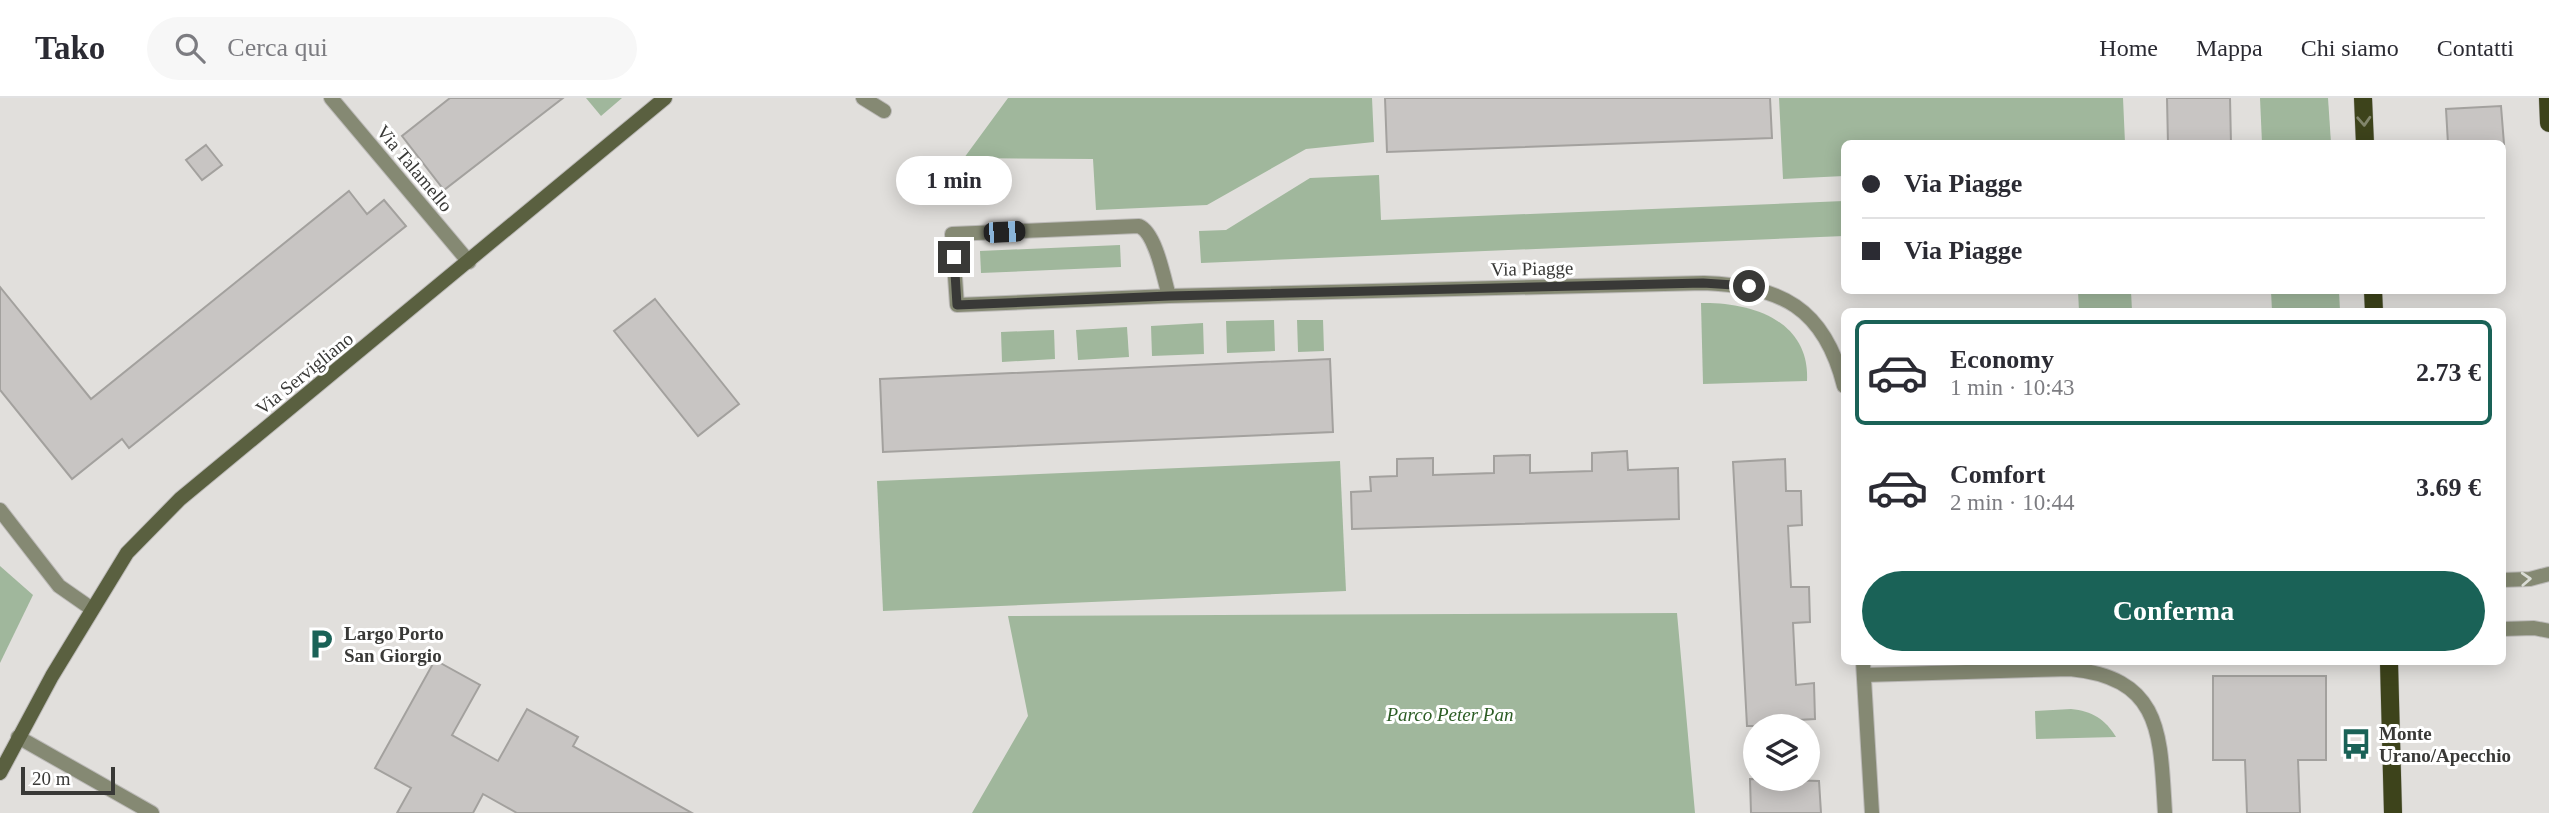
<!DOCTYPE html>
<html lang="it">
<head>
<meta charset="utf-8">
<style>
  body { margin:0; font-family:Georgia,serif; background:#f7f7f7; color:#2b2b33; height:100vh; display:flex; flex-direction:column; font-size:26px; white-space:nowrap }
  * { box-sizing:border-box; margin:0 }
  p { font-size:23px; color:#7c7c81 }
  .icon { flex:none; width:38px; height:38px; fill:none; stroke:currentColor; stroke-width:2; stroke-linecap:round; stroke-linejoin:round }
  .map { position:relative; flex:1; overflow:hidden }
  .details { position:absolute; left:1841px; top:210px; width:665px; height:357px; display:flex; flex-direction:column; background:#fff; border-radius:10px; box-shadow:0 4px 18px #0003 }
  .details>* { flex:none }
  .top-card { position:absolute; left:1841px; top:42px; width:665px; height:154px; border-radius:10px; box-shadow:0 4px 18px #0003; display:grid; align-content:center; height:154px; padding:0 21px; background:#fff }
  .tools { position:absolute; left:1743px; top:616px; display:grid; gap:14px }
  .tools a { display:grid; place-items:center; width:77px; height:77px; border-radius:50%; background:#fff; box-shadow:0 4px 18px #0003; font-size:35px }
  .scale { position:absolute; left:21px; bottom:18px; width:94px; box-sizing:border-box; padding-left:7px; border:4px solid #393937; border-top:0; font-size:19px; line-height:24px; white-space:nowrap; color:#393937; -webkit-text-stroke:5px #fff; paint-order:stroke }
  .end { position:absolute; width:32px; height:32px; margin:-16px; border:9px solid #393937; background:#fff; box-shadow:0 0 0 4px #fff }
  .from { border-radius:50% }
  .bubble { position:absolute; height:49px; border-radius:24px; background:#fff; box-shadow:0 4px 18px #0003; font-size:23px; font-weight:600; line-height:49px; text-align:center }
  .car { position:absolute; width:21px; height:42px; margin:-21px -10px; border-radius:9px; box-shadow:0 0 5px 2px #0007; background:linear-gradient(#222 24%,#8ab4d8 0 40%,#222 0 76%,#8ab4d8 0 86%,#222 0) }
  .top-card b { display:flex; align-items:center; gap:24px; height:66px; font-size:26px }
  .top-card b+b { border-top:2px solid #e1e1e2 }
  .top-card i { width:18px; height:18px; background:#2b2b33 }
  ul { padding:12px 0 0; list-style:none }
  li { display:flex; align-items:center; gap:21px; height:105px; margin:0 14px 10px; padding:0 7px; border:4px solid transparent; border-radius:10px }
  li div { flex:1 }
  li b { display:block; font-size:26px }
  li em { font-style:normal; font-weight:600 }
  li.on { border-color:#1a6257 }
  li>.icon { width:63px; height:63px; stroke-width:1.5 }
  .cta { display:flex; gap:14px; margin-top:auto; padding:14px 21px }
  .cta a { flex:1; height:80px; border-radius:42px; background:#1a6257; color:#fff; font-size:28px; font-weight:600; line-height:80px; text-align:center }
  header { display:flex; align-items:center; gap:42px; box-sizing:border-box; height:98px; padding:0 35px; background:#fff; border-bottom:2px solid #e1e1e2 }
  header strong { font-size:33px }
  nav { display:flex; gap:38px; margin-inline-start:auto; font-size:24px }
  .search { width:490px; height:63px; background:#f7f7f7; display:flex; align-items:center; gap:18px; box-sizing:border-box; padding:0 24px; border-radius:38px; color:#7c7c81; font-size:26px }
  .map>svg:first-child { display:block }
  .green { fill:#a0b79c }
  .building { fill:#c8c5c3; stroke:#a3a19e; stroke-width:2 }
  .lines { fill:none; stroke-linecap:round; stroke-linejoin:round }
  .street-casing { stroke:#bcbab8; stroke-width:16 }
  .secondary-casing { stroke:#bcbab8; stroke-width:16 }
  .primary-casing { stroke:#bcbab8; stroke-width:19 }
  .street { stroke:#858973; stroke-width:14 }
  .secondary { stroke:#5a6040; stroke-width:14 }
  .primary { stroke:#3d431b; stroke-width:18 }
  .oneway { stroke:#81856b }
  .oneway2 { stroke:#dadcd5 }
  .route { stroke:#393937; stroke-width:9 }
  .labels { text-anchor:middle; stroke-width:6; stroke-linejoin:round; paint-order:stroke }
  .street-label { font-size:19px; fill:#393937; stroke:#fff }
  .poi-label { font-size:19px; font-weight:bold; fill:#393937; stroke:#fff; text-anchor:start }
  .park-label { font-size:19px; font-style:italic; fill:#2c5d24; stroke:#fff }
</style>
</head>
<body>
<header>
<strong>Tako</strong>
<div class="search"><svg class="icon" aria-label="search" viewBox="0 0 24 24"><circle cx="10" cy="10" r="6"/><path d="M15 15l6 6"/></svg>Cerca qui</div>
<nav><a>Home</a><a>Mappa</a><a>Chi siamo</a><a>Contatti</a></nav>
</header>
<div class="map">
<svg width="2549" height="715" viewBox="0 0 2549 715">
  <rect width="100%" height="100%" fill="#e1dfdc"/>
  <!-- green -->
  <g class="green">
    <polygon points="586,0 622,0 601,18"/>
    <polygon points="1008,0 1372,0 1374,44 1306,51 1207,107 1096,112 1093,61 964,60"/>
    <polygon points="1779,0 2123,0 2125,45 1844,46 1844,78 1783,81"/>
    <polygon points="2260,0 2328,0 2331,45 2262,45"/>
    <polygon points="1379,77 1381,122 1844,103 1844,138 1201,165 1199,133 1226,132 1310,80"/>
    <polygon points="1120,147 1121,169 981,175 980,153"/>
    <polygon points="2078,193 2131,193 2132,213 2079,213"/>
    <polygon points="2271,193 2339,193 2340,213 2272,213"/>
    <path d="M1701,205C1751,204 1810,222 1807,283L1703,286Z"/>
    <polygon points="1274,222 1275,253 1227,255 1226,223"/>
    <polygon points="1297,222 1323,222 1324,253 1298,254"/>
    <polygon points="1203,225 1204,256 1152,258 1151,228"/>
    <polygon points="1127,229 1129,259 1078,262 1076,232"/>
    <polygon points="1054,232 1055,261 1002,264 1001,234"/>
    <polygon points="1340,363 1346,493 883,513 877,383"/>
    <polygon points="0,468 33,497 0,565"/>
    <polygon points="1677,515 1695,715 972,715 1028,618 1008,518"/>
    <path d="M2071,611C2092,613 2105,621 2116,639L2036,641L2035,613Z"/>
  </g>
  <!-- building -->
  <g class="building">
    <polygon points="450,0 563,0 444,92 402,38"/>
    <polygon points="1385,0 1770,0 1772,40 1387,54"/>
    <polygon points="2167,0 2230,0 2231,46 2168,46"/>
    <polygon points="2501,8 2504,46 2448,46 2446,11"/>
    <polygon points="206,47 222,67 202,82 186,62"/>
    <polygon points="349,93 367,116 384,102 406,128 129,350 122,341 72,381 0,292 0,189 91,301"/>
    <polygon points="655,201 739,306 698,338 614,233"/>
    <polygon points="1330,261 1333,334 883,354 880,281"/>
    <polygon points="1627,353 1628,372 1678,370 1679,421 1352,431 1351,394 1371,393 1370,379 1397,378 1397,361 1433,360 1433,377 1494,375 1494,358 1530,357 1530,375 1592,373 1592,355"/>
    <polygon points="1785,361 1786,393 1801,393 1802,427 1788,428 1791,489 1809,489 1810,524 1793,525 1796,587 1814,585 1815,621 1798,622 1798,628 1747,628 1733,364"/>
    <polygon points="435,562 480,587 452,637 498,663 527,611 578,639 573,648 692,715 517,715 483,696 473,715 397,715 411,690 375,670"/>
    <polygon points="2213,578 2326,578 2326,662 2298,662 2300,715 2247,715 2245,662 2213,662"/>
    <polygon points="1750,681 1819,683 1821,715 1751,715"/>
  </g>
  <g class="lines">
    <defs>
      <g id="street">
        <polyline points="331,0 469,164"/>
        <polyline points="863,0 884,13"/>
        <path d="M1169,198C1164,181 1156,135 1139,128L952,136L957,207L1169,198L1704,185C1781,188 1824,209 1844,288"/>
        <polyline points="0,412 59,488 92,511"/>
        <polyline points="2502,482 2530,481 2549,476"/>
        <polyline points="2502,531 2534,530 2549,533"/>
        <polyline points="1863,564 1872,715"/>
        <path d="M1864,577L2070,571C2164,580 2160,639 2165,715"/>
        <polyline points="18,639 152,715"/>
      </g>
      <polyline id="secondary" points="0,675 52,578 127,455 180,401 665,0"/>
      <g id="primary">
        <polyline points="2363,0 2365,46"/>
        <polyline points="2548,0 2549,25"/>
        <polyline points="2373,192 2374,214"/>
        <polyline points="2389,564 2393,715"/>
      </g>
    </defs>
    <!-- street casing -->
    <use href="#street" class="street-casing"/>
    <!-- secondary casing -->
    <use href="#secondary" class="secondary-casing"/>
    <!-- primary casing -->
    <use href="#primary" class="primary-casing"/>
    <!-- street -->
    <use href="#street" class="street"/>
    <!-- secondary -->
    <use href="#secondary" class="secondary"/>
    <!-- primary -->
    <use href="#primary" class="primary"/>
  </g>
  <!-- one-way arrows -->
  <defs><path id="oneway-chevron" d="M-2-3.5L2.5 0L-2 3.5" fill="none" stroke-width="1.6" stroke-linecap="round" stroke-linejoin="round" transform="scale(1.75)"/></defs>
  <use class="oneway" href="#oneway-chevron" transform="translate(2364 23) rotate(87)"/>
  <use class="oneway2" href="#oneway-chevron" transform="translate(2526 481) rotate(-3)"/>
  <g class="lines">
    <!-- route -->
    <polyline class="route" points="954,159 957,207 1169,198 1703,185 1749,188"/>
  </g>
  <!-- icons -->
  <defs>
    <symbol id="parking-bare" viewBox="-9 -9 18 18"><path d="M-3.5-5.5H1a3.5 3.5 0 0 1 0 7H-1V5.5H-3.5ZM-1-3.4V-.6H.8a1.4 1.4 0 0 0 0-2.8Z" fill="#1a6257" stroke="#fff" stroke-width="2.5" paint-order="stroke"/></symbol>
    <symbol id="bus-bare" viewBox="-9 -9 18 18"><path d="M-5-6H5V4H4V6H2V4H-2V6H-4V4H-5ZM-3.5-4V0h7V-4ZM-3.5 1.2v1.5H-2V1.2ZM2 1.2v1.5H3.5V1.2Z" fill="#1a6257" stroke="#fff" stroke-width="2.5" paint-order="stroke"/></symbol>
  </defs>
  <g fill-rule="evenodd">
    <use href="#parking-bare" x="299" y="524" width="44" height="44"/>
    <use href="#bus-bare" x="2334" y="624" width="44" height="44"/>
  </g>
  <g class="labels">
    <!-- street labels -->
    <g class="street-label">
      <text transform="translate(415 70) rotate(50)" y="7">Via Talamello</text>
      <text transform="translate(1532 170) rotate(-1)" y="7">Via Piagge</text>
      <text transform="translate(304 275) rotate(-39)" y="7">Via Servigliano</text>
    </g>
    <!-- poi labels -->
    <g class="poi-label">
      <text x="344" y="542">Largo Porto<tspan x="344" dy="22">San Giorgio</tspan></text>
      <text x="2379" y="642">Monte<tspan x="2379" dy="22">Urano/Apecchio</tspan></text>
    </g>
    <!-- park labels -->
    <g class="park-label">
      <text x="1450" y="623">Parco Peter Pan</text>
    </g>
  </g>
</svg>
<div class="tools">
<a><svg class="icon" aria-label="layers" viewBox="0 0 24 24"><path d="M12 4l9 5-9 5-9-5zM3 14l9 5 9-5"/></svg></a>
</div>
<div class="scale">20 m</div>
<i class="end from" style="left:1749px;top:188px"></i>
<i class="end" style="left:954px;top:159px"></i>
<div class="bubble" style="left:896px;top:58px;width:116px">1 min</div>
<i class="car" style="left:1004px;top:134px;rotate:87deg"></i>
<div class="top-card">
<b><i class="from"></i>Via Piagge</b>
<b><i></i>Via Piagge</b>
</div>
<section class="details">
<ul>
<li class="on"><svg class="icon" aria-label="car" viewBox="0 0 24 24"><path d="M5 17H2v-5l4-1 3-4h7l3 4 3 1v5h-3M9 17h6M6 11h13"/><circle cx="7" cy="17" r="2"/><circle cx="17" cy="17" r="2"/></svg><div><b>Economy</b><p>1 min · 10:43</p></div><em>2.73 €</em></li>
<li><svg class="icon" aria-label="car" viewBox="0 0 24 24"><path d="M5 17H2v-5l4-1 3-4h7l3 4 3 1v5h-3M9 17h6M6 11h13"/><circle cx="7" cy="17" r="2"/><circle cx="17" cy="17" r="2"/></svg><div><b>Comfort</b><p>2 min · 10:44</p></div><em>3.69 €</em></li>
</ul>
<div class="cta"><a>Conferma</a></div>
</section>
</div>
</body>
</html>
